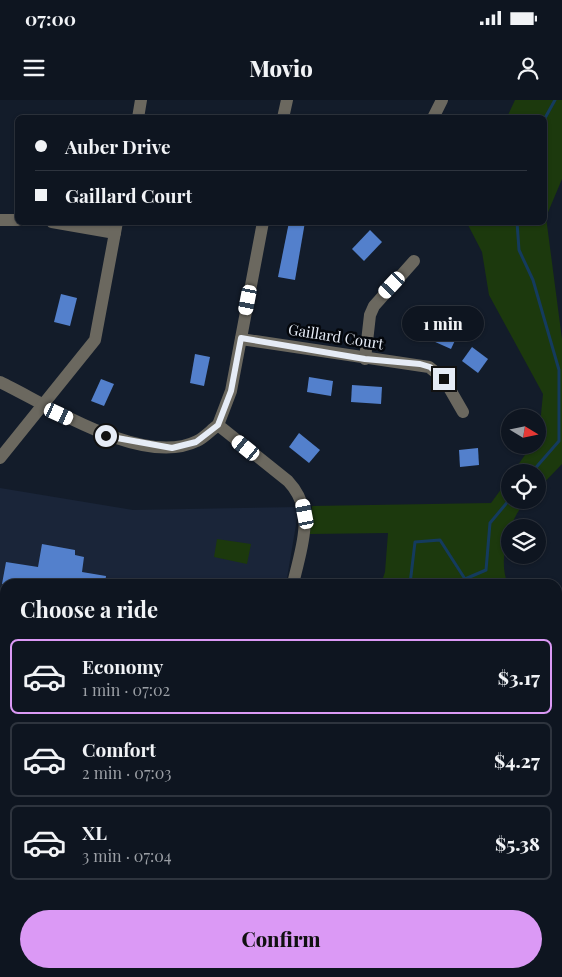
<!DOCTYPE html>
<html lang="en">
<head>
<meta charset="utf-8">
<style>
  body { margin:0; font-family:"Playfair Display",serif; background:#171e29; color:#f1f3f6; height:100vh; display:flex; flex-direction:column; font-size:19px; white-space:nowrap }
  * { box-sizing:border-box; margin:0 }
  p { font-size:16px; color:#9b9fa5 }
  .icon { flex:none; width:28px; height:28px; fill:none; stroke:currentColor; stroke-width:2; stroke-linecap:round; stroke-linejoin:round }
  .map { position:relative; flex:1; overflow:hidden }
  .details { position:absolute; left:0px; top:479px; width:562px; height:399px; display:flex; flex-direction:column; background:#0e1520; border-radius:15px 15px 0 0; box-shadow:0 1px 4px #0004,0 0 0 1px #2e343e }
  .details>* { flex:none }
  .guide { position:absolute; left:15px; top:15px; width:532px; height:110px; border-radius:8px; box-shadow:0 1px 4px #0004,0 0 0 1px #2e343e; display:grid; align-content:center; height:110px; padding:0 20px; background:#0e1520 }
  .needle { width:32px; rotate:100deg }
  .fabs { position:absolute; left:501px; top:309px; display:grid; gap:10px }
  .fabs a { display:grid; place-items:center; width:45px; height:45px; border-radius:50%; background:#0e1520; box-shadow:0 1px 4px #0004,0 0 0 1px #2e343e; font-size:25px }
  .end { position:absolute; width:22px; height:22px; margin:-11px; border:6px solid #e6ecf6; background:#111; box-shadow:0 0 0 2px #111 }
  .from { border-radius:50% }
  .bubble { position:absolute; height:35px; border-radius:18px; background:#0e1520; box-shadow:0 1px 4px #0004,0 0 0 1px #2e343e; font-size:16px; font-weight:800; line-height:35px; text-align:center }
  .car { position:absolute; width:15px; height:30px; margin:-15px -8px; border-radius:6px; box-shadow:0 0 4px 1px #0007; background:linear-gradient(#fff 24%,#345 0 40%,#fff 0 76%,#345 0 86%,#fff 0) }
  .guide b { display:flex; align-items:center; gap:18px; height:48px; font-size:19px }
  .guide b+b { border-top:1px solid #2e343e }
  .guide i { width:12px; height:12px; background:#f1f3f6 }
  ul { padding:0; list-style:none }
  li { display:flex; align-items:center; gap:15px; height:75px; margin:0 10px 8px; padding:0 10px; border:2px solid #2e343e; border-radius:8px }
  li div { flex:1 }
  li b { display:block; font-size:19px }
  li em { font-style:normal; font-weight:800 }
  li.active { border-color:#db99f5 }
  li>.icon { width:45px; height:45px; stroke-width:1.5 }
  h2 { padding:0 20px; font-size:22px; line-height:60px }
  .button { display:flex; gap:10px; margin-top:auto; padding:10px 20px }
  .button a { flex:1; height:58px; border-radius:30px; background:#db99f5; color:#111; font-size:20px; font-weight:800; line-height:58px; text-align:center }
  .status { display:flex; justify-content:space-between; align-items:center; height:35px; padding:0 25px; background:#0e1520; direction:ltr }
  .status svg { height:14px; fill:currentColor }
  header { display:flex; justify-content:space-between; align-items:center; height:65px; padding:0 20px; background:#0e1520; font-size:22px; font-weight:800 }
  .map>svg:first-child { display:block }
  .built { fill:#1a2539 }
  .green { fill:#1c390d }
  .lines { fill:none; stroke-linecap:round; stroke-linejoin:round }
  .stream { stroke:#143b5e; stroke-width:3 }
  .building { fill:#5380cc }
  .minor { stroke:#6b685f; stroke-width:12 }
  .route { stroke:#e6ecf6; stroke-width:6 }
  .labels { text-anchor:middle; stroke-width:5; stroke-linejoin:round; paint-order:stroke }
  .street-label { font-size:15px; fill:#e6ecf6; stroke:#04070c }
</style>
</head>
<body>
<div class="status"><b>07:00</b><svg viewBox="0 0 49 12"><path d="M0 12V9h3v3zM5 12V6h3v6zM10 12V3h3v9zM15 12V0h3v12zM26 1h20v11H26zM47 4h2v5h-2z"/></svg></div>
<header><svg class="icon" aria-label="menu" viewBox="0 0 24 24"><path d="M4 6h16M4 12h16M4 18h16"/></svg>Movio<svg class="icon" aria-label="person" viewBox="0 0 24 24"><circle cx="12" cy="8" r="4"/><path d="M4 21q1-7 8-7t8 7"/></svg></header>
<div class="map">
<svg width="562" height="877" viewBox="0 0 562 877">
  <rect width="100%" height="100%" fill="#131c2a"/>
  <!-- built -->
  <polygon class="built" points="0,388 133,410 299,407 286,484 5,484 5,627 0,626"/>
  <!-- green -->
  <g class="green">
    <polygon points="515,0 562,0 562,79 546,117 562,239 562,364 538,389 538,372 513,372 532,345 538,345 543,294 489,195 482,152 467,123 545,122 545,18 507,17"/>
    <path d="M510,377V400H527C509,418 497,460 508,484H381L385,472L388,433L310,434L312,406L491,403Z"/>
    <polygon points="217,439 251,444 247,464 214,457"/>
    <polygon points="0,768 5,768 5,872 413,872 427,877 0,877"/>
  </g>
  <g class="lines">
    <!-- stream -->
    <g class="stream">
      <polyline points="545,18 555,0"/>
      <polyline points="517,122 519,150 533,180 559,270 559,341 532,372"/>
      <polyline points="410,484 415,442 440,440 465,479 486,470 490,423 510,399"/>
      <polyline points="558,518 562,517"/>
      <polyline points="0,836 5,835"/>
      <polyline points="0,851 5,854"/>
      <polyline points="41,872 61,877"/>
    </g>
  </g>
  <!-- building -->
  <g class="building">
    <polygon points="289,122 305,122 295,180 278,177"/>
    <polygon points="370,130 382,142 364,161 352,149"/>
    <polygon points="61,194 77,198 70,226 54,222"/>
    <polygon points="440,225 458,234 451,249 433,241"/>
    <polygon points="472,247 488,259 478,273 462,261"/>
    <polygon points="195,254 210,257 204,286 190,283"/>
    <polygon points="309,277 333,281 331,296 307,292"/>
    <polygon points="101,279 114,284 104,306 91,301"/>
    <polygon points="352,285 382,287 381,304 351,302"/>
    <polygon points="299,333 320,350 309,363 289,347"/>
    <polygon points="478,348 479,365 460,367 459,350"/>
    <polygon points="42,444 75,450 75,455 84,457 82,472 106,476 105,484 2,484 6,462 38,467"/>
  </g>
  <g class="lines">
    <!-- minor -->
    <g class="minor">
      <polyline points="138,18 141,0"/>
      <polyline points="283,18 287,0"/>
      <polyline points="433,18 442,0"/>
      <polyline points="0,120 18,120"/>
      <polyline points="52,122 115,133"/>
      <path d="M263,122L231,291L218,325L288,381C317,412 301,447 293,484"/>
      <polyline points="241,239 429,267 444,279 463,312"/>
      <polyline points="365,259 370,215 374,206 414,161"/>
      <path d="M0,282C48,305 143,368 197,341C204,338 211,330 218,325"/>
      <polyline points="0,358 95,240 117,122"/>
      <polyline points="0,698 5,699"/>
      <polyline points="558,761 562,760"/>
    </g>
  </g>
  <g class="lines">
    <!-- route -->
    <polyline class="route" points="106,336 172,348 196,342 218,325 231,291 241,238 365,259 420,264 430,267 444,279"/>
  </g>
  <g class="labels">
    <!-- street labels -->
    <g class="street-label">
      <text transform="translate(336 237) rotate(9)" y="5">Gaillard Court</text>
    </g>
  </g>
</svg>
<div class="fabs">
<a><svg class="needle" viewBox="-14 -14 28 28"><path d="M0-13l5 13h-10z" fill="#e53935"/><path d="M0 13l5-13h-10z" fill="#9b9fa5"/></svg></a>
<a><svg class="icon" aria-label="locate" viewBox="0 0 24 24"><circle cx="12" cy="12" r="6"/><path d="M12 2v4M12 18v4M2 12h4M18 12h4"/></svg></a>
<a><svg class="icon" aria-label="layers" viewBox="0 0 24 24"><path d="M12 4l9 5-9 5-9-5zM3 14l9 5 9-5"/></svg></a>
</div>
<i class="end from" style="left:106px;top:336px"></i>
<i class="end" style="left:444px;top:279px"></i>
<div class="bubble" style="left:402px;top:206px;width:82px">1 min</div>
<i class="car" style="left:392px;top:185px;rotate:223deg"></i>
<i class="car" style="left:248px;top:200px;rotate:191deg"></i>
<i class="car" style="left:59px;top:314px;rotate:115deg"></i>
<i class="car" style="left:246px;top:348px;rotate:309deg"></i>
<i class="car" style="left:305px;top:414px;rotate:349deg"></i>
<div class="guide">
<b><i class="from"></i>Auber Drive</b>
<b><i></i>Gaillard Court</b>
</div>
<section class="details">
<h2>Choose a ride</h2>
<ul>
<li class="active"><svg class="icon" aria-label="car" viewBox="0 0 24 24"><path d="M5 17H2v-5l4-1 3-4h7l3 4 3 1v5h-3M9 17h6M6 11h13"/><circle cx="7" cy="17" r="2"/><circle cx="17" cy="17" r="2"/></svg><div><b>Economy</b><p>1 min · 07:02</p></div><em>$3.17</em></li>
<li><svg class="icon" aria-label="car" viewBox="0 0 24 24"><path d="M5 17H2v-5l4-1 3-4h7l3 4 3 1v5h-3M9 17h6M6 11h13"/><circle cx="7" cy="17" r="2"/><circle cx="17" cy="17" r="2"/></svg><div><b>Comfort</b><p>2 min · 07:03</p></div><em>$4.27</em></li>
<li><svg class="icon" aria-label="car" viewBox="0 0 24 24"><path d="M5 17H2v-5l4-1 3-4h7l3 4 3 1v5h-3M9 17h6M6 11h13"/><circle cx="7" cy="17" r="2"/><circle cx="17" cy="17" r="2"/></svg><div><b>XL</b><p>3 min · 07:04</p></div><em>$5.38</em></li>
</ul>
<div class="button"><a>Confirm</a></div>
</section>
</div>
</body>
</html>
